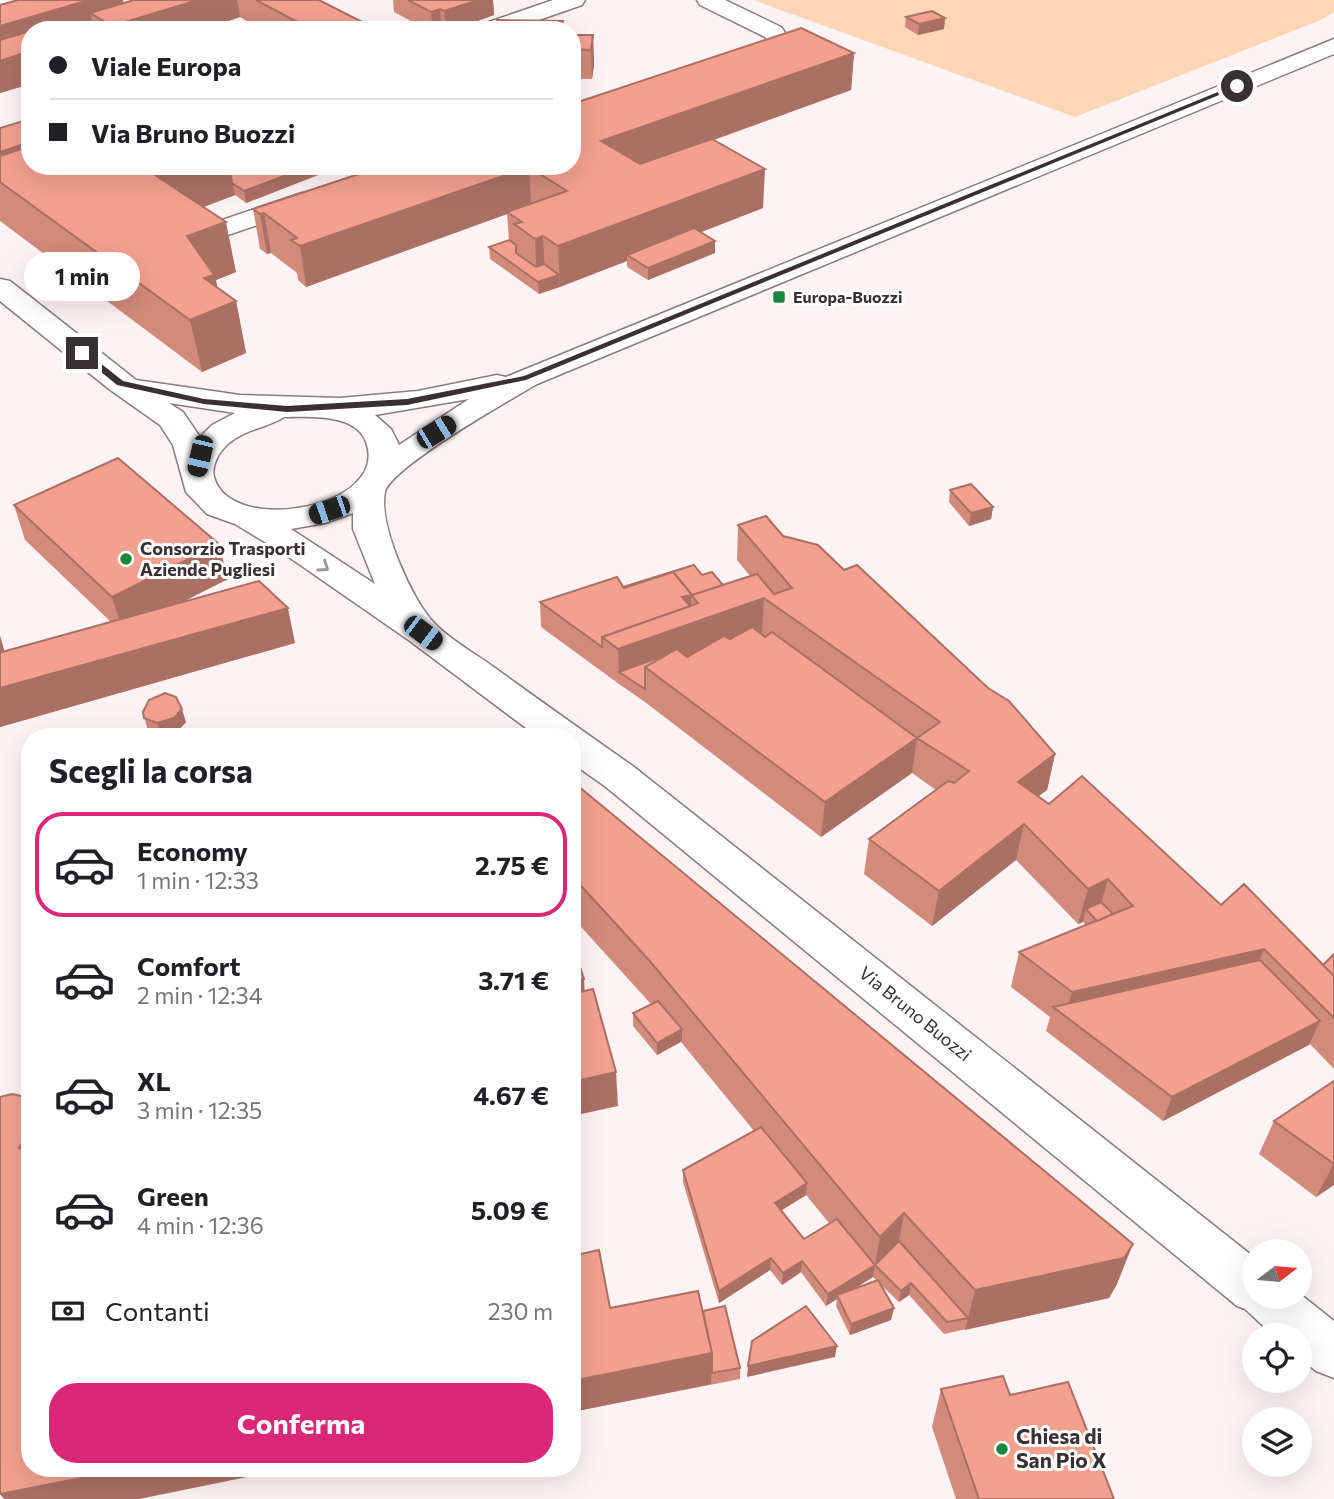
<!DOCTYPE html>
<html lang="it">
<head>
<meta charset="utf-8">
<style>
  body { margin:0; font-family:Commissioner,sans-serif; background:#f2f2f2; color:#202124; height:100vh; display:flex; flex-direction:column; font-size:26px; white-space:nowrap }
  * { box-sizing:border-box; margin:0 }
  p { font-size:23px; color:#757577 }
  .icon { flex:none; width:38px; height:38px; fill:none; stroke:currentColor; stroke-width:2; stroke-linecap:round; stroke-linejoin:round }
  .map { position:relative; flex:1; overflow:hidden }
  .side { position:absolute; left:21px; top:728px; width:560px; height:749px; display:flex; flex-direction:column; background:#fff; border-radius:28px; box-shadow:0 7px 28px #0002 }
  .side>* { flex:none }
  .guide { position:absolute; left:21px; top:21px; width:560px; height:154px; border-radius:28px; box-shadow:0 7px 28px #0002; display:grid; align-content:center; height:154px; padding:0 28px; background:#fff }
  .needle { width:46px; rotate:74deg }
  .controls { position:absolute; left:1242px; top:1239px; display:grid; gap:14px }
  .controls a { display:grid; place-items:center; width:70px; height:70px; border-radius:50%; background:#fff; box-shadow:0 7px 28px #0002; font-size:35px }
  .end { position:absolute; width:32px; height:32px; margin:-16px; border:9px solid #383133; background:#fff; box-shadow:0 0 0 4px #fff }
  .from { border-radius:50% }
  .bubble { position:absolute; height:49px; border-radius:24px; background:#fff; box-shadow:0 7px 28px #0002; font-size:23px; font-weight:700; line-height:49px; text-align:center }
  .car { position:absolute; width:21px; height:42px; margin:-21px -10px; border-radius:9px; box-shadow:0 0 5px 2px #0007; background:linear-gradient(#222 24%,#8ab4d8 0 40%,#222 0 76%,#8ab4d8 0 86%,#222 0) }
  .guide b { display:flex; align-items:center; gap:24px; height:66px; font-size:26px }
  .guide b+b { border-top:2px solid #e0e0e0 }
  .guide i { width:18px; height:18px; background:#202124 }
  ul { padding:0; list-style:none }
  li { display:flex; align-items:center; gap:21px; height:105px; margin:0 14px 10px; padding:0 14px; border:4px solid transparent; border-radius:28px }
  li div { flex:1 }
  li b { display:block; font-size:26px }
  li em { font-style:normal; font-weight:700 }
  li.on { border-color:#db2777 }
  li>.icon { width:63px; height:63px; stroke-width:1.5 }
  h2 { padding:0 28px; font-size:32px; line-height:84px }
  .pay { display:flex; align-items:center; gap:18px; height:77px; padding:0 28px; font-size:26px }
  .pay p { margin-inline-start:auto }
  .action { display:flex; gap:14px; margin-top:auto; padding:14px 28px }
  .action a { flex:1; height:80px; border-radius:28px; background:#db2777; color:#fff; font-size:28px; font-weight:700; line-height:80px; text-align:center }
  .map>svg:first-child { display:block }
  .green { fill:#fdd6b6 }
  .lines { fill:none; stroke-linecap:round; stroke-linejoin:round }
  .minor-casing { stroke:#8b7b7f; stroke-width:3 }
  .secondary-casing { stroke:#8b7b7f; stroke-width:3 }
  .minor { fill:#fff; fill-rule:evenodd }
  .secondary { fill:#fff; fill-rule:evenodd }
  .wall { fill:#d28a7b; fill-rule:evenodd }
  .shaded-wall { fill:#ab7064 }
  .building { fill:#f4a08f; stroke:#ab7064; stroke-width:2 }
  .oneway { stroke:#9c9899 }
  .route { fill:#383133 }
  .poi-dot { fill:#1b873d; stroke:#fff; stroke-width:2.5 }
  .labels { text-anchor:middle; stroke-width:6; stroke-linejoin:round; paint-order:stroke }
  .far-poi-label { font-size:16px; font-weight:bold; fill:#383133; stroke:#fff; text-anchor:start }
  .poi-label { font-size:18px; font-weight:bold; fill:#383133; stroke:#fff; text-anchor:start }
  .street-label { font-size:18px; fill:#383133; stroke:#fff }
  .near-poi-label { font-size:21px; font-weight:bold; fill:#383133; stroke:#fff; text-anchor:start }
</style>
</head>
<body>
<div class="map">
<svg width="1334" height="1499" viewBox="0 0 1334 1499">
  <rect width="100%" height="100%" fill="#fdf2f4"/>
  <!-- green -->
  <polygon class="green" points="753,0 1334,0 1334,12 1321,20 1075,117"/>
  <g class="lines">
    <defs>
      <g id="minor">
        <polygon points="553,0 585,0 582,5 510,30 477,30 480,25"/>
        <path d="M697,0H725L781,27L795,46C785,61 756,72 739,68L736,63L739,58L771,45L765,37L700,5Z"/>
        <polygon points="302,193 311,195 315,201 311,207 219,238 210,236 206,230 210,224"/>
      </g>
      <path id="secondary" d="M1334,39V54L537,384C510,400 391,467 385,492C378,524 412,601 435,624C452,641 476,654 495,668C542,702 587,734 634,767L1255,1258V1297H1300V1294L1334,1321V1378L1316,1371L1300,1358V1335H1273L1245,1309L1237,1306L606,787L572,763V737H538L410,641L283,553L235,524L207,514L186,492L173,445L160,425L109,389L0,301V279L10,281L136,380L240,395L340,398L418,391L497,375L506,377ZM469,399L399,445L391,429L375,415ZM169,403L235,413L212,425L200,437L183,412ZM284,417C308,417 356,413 366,442C391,508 230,537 214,477C211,466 219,452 228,444C245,429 267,428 284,417ZM353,513V529L375,584L291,529L325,523Z"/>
    </defs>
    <!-- minor casing -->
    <use href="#minor" class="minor-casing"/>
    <!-- secondary casing -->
    <use href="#secondary" class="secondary-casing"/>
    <!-- minor -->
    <use href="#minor" class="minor"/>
    <!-- secondary -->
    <use href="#secondary" class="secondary"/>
  </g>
  <!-- wall -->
  <g class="wall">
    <polygon points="18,0 123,0 124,3 134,0 319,0 372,27 373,30 262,30 240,17 201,30 94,30 92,21 30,30 30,84 0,93"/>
    <polygon points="393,0 493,0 494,15 452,30 428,30 394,12"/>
    <polygon points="906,17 945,18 944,29 918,35 905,27"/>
    <polygon points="572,35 593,35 594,65 592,79 572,79"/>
    <polygon points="854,53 851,90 714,140 763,208 701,232 715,253 648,280 627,267 627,261 539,294 490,259 489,247 509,240 507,214 306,287 298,280 297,273 271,253 267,254 260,249 253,209"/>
    <polygon points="0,128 30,166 341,166 246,203 235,195 204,207 236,272 216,280 217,288 236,301 246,353 202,372 0,221"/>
    <polygon points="950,490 993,507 991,519 969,526 949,502"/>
    <polygon points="14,505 228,579 182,602 295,643 0,727 0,636 4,651 111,622 25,540"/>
    <polygon points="738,525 783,536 844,570 1055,754 1047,790 1038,796 1049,804 1323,965 1334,954 1334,1069 1310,1044 1163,1121 1046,1031 1050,1017 1011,987 1019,952 1086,925 1083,922 1078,924 1016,860 932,926 864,874 869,839 936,790 912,773 916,745 912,773 821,837 645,702 619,684 541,627 540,602 623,587 702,575 723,585 750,576 737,560"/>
    <polygon points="143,712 186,722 178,731 161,736 148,731"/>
    <path d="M572,781L1117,1284L1109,1298L944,1334L909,1295L899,1302L881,1285L894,1308L891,1320L850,1335L836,1306L837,1299L826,1306L801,1272L782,1285L770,1270L719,1303L683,1182V1170L754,1131L681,1042L657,1055L633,1026V1013L651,1004L572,917ZM806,1195L829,1223L804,1239L782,1210ZM873,1277L876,1280L855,1288Z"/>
    <polygon points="1334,1081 1334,1185 1316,1197 1259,1154 1274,1121"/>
    <polygon points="572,1256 610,1308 703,1311 740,1368 740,1379 572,1412"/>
    <polygon points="941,1389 1010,1395 1114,1499 956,1499 932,1427"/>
  </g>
  <!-- shaded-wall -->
  <g class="shaded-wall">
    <polygon points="89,0 123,0 125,11 90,13 92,21 61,30 30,30 30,39 0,48 0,26"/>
    <polygon points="198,0 237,0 240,17 201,30 113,30 112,26"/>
    <polygon points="478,0 493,0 494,15 452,30 446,30 444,11"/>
    <polygon points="440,9 442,30 433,30 431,12"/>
    <polygon points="945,18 944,29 918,35 919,24"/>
    <polygon points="593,35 594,65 592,79 591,50"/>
    <polygon points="30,51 30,84 0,93 0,61"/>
    <polygon points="854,53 851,90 602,180 601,141"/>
    <polygon points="30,142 30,166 0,182 0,152"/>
    <polygon points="170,166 229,166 235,195 163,222 152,173"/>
    <polygon points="310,166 341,166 246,203 244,191"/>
    <polygon points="529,167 531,206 507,212 507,214 306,287 300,246"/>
    <polygon points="765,169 763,208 632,259 627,255 627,261 560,287 558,246"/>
    <polygon points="264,213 271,253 267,254 260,214"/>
    <polygon points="226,222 236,272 216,280 221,307 236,301 246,353 202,372 190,320 187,236"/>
    <polygon points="543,236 545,276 537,279 535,239"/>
    <polygon points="715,241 715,253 648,280 648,268"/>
    <polygon points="559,275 560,287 539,294 538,282"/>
    <polygon points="993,507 991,519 969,526 971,513"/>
    <polygon points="219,544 228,579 123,632 112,597"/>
    <polygon points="691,596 691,616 764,598 762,633 652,673 645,667 619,672 618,649 682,597"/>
    <polygon points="288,608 295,643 0,727 0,636 14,684"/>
    <polygon points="182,709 186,722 178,731 161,736 157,723"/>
    <polygon points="917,738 912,773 821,837 825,802"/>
    <polygon points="1055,754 1047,790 1010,817 1018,782"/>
    <polygon points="1024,824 1016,860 932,926 939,891"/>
    <polygon points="1108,879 1098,914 1086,909 1083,922 1078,924 1088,889"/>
    <polygon points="1264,949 1250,984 1065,1016 1072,992"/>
    <polygon points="584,979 586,1014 572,1017 572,981"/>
    <polygon points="1320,1021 1309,1045 1163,1121 1172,1097"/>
    <polygon points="682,1029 682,1041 657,1055 657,1043"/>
    <polygon points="616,1072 618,1106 572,1116 572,1082"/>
    <polygon points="30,1130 30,1169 19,1148"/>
    <polygon points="1334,1163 1334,1185 1316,1197"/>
    <polygon points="807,1183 806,1195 774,1215 775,1203"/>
    <polygon points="904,1213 897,1253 875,1265 880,1237"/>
    <polygon points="1133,1244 1117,1284 1109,1298 965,1330 975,1290"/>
    <polygon points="771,1258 770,1270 719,1303 719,1291"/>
    <polygon points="802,1261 801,1272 782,1285 783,1273"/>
    <polygon points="875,1265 873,1277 839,1298 837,1295 837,1299 826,1306 828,1294"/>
    <polygon points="911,1283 909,1295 899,1302 901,1291"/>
    <polygon points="894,1308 891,1320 850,1335 851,1324"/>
    <polygon points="837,1346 835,1357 747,1377 748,1366"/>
    <polygon points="712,1353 711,1384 572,1412 572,1381"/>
    <polygon points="132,1468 292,1468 139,1499 4,1499 0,1494"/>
  </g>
  <!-- building -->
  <g class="building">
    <polygon points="18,0 89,0 0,26 0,5"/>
    <polygon points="134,0 198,0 112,26 90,13"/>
    <polygon points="256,0 319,0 372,27 365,30 300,30 307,27"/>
    <polygon points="408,0 478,0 444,11 440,9 431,12"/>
    <polygon points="932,11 945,18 919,24 906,17"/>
    <polygon points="497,20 563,21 561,30 494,30"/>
    <polygon points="801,28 854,53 601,141 640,164 712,139 765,169 558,246 543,236 535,239 514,224 522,222 507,212 567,191 529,167 300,246 291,240 297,238 264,213 260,214 253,209 383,166 572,166 572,104"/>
    <polygon points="30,31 30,51 0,61 0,40"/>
    <polygon points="572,35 593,35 591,50 572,49"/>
    <polygon points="30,119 30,142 0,152 0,128"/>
    <polygon points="30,146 30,166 170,166 152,173 226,222 187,236 214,275 204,278 236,301 190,320 0,182 0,156"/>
    <polygon points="229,166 310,166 244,191 232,183"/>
    <polygon points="694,228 715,241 648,268 627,255"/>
    <polygon points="509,240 516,245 516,253 536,267 544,264 559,275 538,282 489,247"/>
    <polygon points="118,458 219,544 112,597 14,505"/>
    <polygon points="971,484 993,507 971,513 950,490"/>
    <polygon points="766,516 783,536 818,545 844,570 857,565 988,688 1009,701 1055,754 1018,782 1049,804 1082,776 1221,905 1244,884 1334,976 1334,1018 1264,949 1072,992 1019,952 1133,906 1108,879 1088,889 1024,824 939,891 869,839 948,781 954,783 969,771 917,738 940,722 764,598 618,649 602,637 698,603 691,595 757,574 774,594 792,588 738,525"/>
    <polygon points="694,565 702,575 712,572 723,585 692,595 673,572 624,588 623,587"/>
    <polygon points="673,572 692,595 682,597 690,606 602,637 602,647 540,602 617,577 624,588"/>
    <polygon points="259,581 288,608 0,688 0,646 2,652"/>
    <polygon points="752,627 765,637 772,632 917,738 825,802 645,667 677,649 687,657 724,636 730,639"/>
    <polygon points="660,657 661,658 645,667 645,689 619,672"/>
    <polygon points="165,693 176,697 182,709 174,718 157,723 144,718 143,712 149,700"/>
    <polygon points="453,733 455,737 441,737"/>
    <polygon points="572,781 1133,1244 1124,1258 975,1290 904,1213 880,1237 649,960 572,876"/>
    <polygon points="1101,902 1113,914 1097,921 1086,909"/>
    <polygon points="572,943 584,979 572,981"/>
    <polygon points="1334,954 1334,976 1323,965"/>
    <polygon points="1260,960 1320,1021 1172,1097 1053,1007"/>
    <polygon points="593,989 616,1072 572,1082 572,994"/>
    <polygon points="658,1001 682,1029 657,1043 633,1013"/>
    <polygon points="1334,1081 1334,1164 1274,1121"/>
    <polygon points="12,1094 30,1098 30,1130 19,1148 30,1152 30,1468 132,1468 0,1494 0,1097"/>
    <polygon points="761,1127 807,1183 775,1203 804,1239 837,1219 875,1265 828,1294 802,1261 783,1273 771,1258 719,1291 683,1170"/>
    <polygon points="899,1241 968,1318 947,1322 911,1283 901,1291 875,1265"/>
    <polygon points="599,1250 610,1308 698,1291 712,1353 572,1381 572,1256"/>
    <polygon points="878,1280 894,1308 851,1324 837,1295"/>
    <polygon points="725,1306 740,1368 712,1373 712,1353 703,1311"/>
    <polygon points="806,1306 837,1346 748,1366 752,1341"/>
    <polygon points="1003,1376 1010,1395 1068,1382 1114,1499 979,1499 941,1389"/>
  </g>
  <!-- one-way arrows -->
  <defs><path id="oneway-chevron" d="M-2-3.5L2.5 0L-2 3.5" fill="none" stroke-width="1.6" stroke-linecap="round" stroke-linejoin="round" transform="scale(1.75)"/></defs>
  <use class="oneway" href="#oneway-chevron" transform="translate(324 567) rotate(35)"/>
  <!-- route -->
  <polygon class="route" points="1235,85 1241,86 526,380 407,405 287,412 204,404 117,385 78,353 85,351 123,381 204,399 287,406 407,399 524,376"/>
  <!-- markers -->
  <g class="poi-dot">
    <rect x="772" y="290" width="14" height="14" rx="3.5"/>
    <circle cx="126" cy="559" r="7"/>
    <circle cx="1002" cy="1449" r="7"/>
  </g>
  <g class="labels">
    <!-- far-poi labels -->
    <g class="far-poi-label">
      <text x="793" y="303">Europa-Buozzi</text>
    </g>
    <!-- poi labels -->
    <g class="poi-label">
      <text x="140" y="555">Consorzio Trasporti<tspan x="140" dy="21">Aziende Pugliesi</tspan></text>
    </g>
    <!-- street labels -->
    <g class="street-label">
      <text transform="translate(915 1014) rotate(39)" y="6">Via Bruno Buozzi</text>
    </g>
    <!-- near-poi labels -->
    <g class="near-poi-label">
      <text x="1016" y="1444">Chiesa di<tspan x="1016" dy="24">San Pio X</tspan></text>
    </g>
  </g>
</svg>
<div class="controls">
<a><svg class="needle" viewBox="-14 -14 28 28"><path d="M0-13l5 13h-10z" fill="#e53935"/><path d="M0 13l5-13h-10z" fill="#757577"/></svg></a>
<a><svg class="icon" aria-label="locate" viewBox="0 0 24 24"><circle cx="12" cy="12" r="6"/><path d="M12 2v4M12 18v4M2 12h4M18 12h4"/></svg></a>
<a><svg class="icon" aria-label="layers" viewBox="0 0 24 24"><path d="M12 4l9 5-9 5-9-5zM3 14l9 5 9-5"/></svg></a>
</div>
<i class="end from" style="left:1237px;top:86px"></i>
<i class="end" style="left:82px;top:353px"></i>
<div class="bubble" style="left:24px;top:252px;width:116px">1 min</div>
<i class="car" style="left:436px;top:432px;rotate:59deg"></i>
<i class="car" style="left:200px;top:456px;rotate:193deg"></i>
<i class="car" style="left:329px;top:510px;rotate:251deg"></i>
<i class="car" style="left:423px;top:633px;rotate:127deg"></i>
<div class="guide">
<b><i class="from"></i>Viale Europa</b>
<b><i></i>Via Bruno Buozzi</b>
</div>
<section class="side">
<h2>Scegli la corsa</h2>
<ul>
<li class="on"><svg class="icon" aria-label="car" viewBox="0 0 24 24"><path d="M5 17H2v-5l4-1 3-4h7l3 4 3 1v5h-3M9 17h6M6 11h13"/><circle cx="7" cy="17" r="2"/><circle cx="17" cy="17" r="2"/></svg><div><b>Economy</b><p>1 min · 12:33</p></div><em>2.75 €</em></li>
<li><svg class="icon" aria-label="car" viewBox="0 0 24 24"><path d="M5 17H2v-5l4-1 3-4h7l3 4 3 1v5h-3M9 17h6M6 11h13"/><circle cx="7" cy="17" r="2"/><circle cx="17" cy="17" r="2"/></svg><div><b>Comfort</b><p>2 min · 12:34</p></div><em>3.71 €</em></li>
<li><svg class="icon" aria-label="car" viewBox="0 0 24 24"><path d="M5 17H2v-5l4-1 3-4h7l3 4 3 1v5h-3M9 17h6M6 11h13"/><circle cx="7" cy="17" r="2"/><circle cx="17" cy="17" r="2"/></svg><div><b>XL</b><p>3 min · 12:35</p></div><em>4.67 €</em></li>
<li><svg class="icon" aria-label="car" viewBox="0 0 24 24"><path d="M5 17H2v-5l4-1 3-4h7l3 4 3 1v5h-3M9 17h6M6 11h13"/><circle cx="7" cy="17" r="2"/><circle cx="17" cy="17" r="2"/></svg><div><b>Green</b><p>4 min · 12:36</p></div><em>5.09 €</em></li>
</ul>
<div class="pay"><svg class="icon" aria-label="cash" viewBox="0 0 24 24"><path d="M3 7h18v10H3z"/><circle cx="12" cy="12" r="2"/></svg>Contanti<p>230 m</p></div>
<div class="action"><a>Conferma</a></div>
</section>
</div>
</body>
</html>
